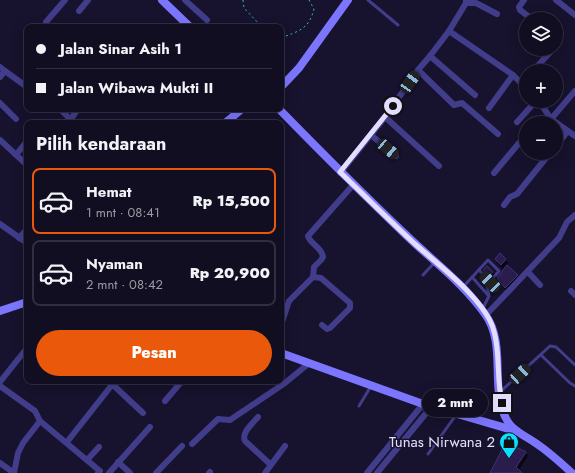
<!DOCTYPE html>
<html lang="id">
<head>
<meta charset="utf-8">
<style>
  body { margin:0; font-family:Jost,sans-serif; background:#1a172a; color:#f1f3f6; height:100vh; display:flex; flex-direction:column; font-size:15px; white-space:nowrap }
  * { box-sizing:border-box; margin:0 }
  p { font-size:13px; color:#9c9ca5 }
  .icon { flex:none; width:22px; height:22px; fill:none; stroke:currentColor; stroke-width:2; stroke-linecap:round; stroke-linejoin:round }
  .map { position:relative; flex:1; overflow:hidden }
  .panel { position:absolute; left:24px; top:120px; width:260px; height:264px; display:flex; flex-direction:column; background:#110e22; border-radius:8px; box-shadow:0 4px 16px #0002,0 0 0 1px #302e40 }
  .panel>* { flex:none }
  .guide { position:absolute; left:24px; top:24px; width:260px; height:88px; border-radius:8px; box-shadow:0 4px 16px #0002,0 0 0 1px #302e40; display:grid; align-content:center; height:88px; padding:0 12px; background:#110e22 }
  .controls { position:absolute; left:519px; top:12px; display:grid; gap:8px }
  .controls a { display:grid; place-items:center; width:44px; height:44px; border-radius:50%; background:#110e22; box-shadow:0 4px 16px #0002,0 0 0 1px #302e40; font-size:20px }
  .end { position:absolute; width:18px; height:18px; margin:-9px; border:5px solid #e3deff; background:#111; box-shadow:0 0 0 2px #111 }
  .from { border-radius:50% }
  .bubble { position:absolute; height:28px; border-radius:14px; background:#110e22; box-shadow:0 4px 16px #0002,0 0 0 1px #302e40; font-size:13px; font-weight:800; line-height:28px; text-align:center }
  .car { position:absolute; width:12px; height:24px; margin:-12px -6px; border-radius:5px; box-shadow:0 0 3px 1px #0007; background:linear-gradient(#222 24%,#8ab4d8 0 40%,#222 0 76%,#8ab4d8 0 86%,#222 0) }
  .guide b { display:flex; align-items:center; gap:14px; height:38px; font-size:15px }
  .guide b+b { border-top:1px solid #302e40 }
  .guide i { width:10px; height:10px; background:#f1f3f6 }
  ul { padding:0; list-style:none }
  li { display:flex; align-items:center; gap:12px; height:66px; margin:0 8px 6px; padding:0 4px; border:2px solid #302e40; border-radius:8px }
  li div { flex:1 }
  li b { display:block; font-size:15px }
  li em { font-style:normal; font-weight:800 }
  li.selected { border-color:#ea580c }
  li>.icon { width:36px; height:36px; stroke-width:1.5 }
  h2 { padding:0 12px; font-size:18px; line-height:48px }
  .action { display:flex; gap:8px; margin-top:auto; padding:8px 12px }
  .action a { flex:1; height:46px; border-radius:24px; background:#ea580c; color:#fff; font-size:16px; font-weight:800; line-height:46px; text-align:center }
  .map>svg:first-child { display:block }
  .building { fill:#291e4e; stroke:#41307a; filter:url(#shadow) }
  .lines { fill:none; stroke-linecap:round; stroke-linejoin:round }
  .path { stroke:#32bfba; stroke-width:1; stroke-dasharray:2 3; stroke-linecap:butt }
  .lane { stroke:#423d8b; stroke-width:3 }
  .street { stroke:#423d8b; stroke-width:6 }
  .secondary { stroke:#7c76fe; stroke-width:8 }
  .route { stroke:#e3deff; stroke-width:5 }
  .labels { text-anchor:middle; stroke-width:3; stroke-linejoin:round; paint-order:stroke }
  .poi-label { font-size:15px; fill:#e3deff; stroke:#17122d; text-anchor:end }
</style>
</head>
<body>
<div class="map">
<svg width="575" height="473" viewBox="0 0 575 473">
  <defs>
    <filter id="shadow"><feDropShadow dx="2" dy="3.5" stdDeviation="0" flood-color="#0009"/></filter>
  </defs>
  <rect width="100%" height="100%" fill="#17122d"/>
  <!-- building -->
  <g class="building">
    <polygon points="500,253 506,259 501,265 495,259"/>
    <polygon points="507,265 518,275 505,288 497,278"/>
    <polygon points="487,266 493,272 489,276 483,270"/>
    <polygon points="506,442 526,452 516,467 522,473 490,473"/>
  </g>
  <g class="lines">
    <!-- path -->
    <g class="path">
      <polyline points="243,0 244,8 262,27"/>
      <path d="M281,38C299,31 309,29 314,9L309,0"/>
    </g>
    <!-- lane -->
    <g class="lane">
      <polyline points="368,0 398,25"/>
      <polyline points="479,270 490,282"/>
      <polyline points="423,275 435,262"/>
      <polyline points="472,277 488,295"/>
      <polyline points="463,287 488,260 499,271 487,285 489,296 482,310"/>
      <polyline points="541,355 570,383 575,386"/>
      <polyline points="500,392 550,346 556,347 575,365"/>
      <polyline points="359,406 371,386"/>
      <polyline points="428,454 456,415"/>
    </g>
    <!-- street -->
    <g class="street">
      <polyline points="185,0 207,20"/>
      <polyline points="524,0 519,7 520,10 532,19"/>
      <polyline points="556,0 575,15"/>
      <polyline points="466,3 476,3 497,14"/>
      <polyline points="79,11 88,0"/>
      <polyline points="46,22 65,0"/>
      <polyline points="449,31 513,75 526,88"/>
      <polyline points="556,36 560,39 556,45"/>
      <polyline points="430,56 475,95"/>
      <polyline points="0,67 5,71 0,77"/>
      <polyline points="418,70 454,105 462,103 498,134"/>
      <polyline points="5,71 27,87"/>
      <polyline points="533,71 553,49"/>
      <polyline points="539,101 551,119 575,136"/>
      <polyline points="0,103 16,119"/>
      <polyline points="489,108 513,75"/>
      <polyline points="60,109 70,119"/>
      <polyline points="385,117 439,166"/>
      <polyline points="551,119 575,91"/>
      <polyline points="517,122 536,101"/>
      <polyline points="68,123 78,109"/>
      <polyline points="371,135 396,156"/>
      <polyline points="0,140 27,165"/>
      <polyline points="556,146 568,131"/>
      <polyline points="16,155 27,141"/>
      <polyline points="340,173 385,117 418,70 430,56 449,31 466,3 466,0"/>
      <polyline points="494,173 519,143 522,143 526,146"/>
      <polyline points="504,205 510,197 517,194 550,153"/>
      <polyline points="0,224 27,243"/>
      <polyline points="19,238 27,229"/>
      <polyline points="528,272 540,285"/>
      <polyline points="313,277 321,278 350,303 350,308 330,328 327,329 322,325"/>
      <polyline points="571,291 575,295"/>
      <polyline points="486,315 559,238 567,222 575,215"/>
      <path d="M281,325L289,301L313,277L314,267L321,260L323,257C322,247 310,244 308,236L353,185"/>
      <polyline points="0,382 27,348"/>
      <polyline points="112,384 143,413"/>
      <polyline points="0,386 35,411 40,421 100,471 98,473"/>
      <polyline points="165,401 182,381"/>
      <path d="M258,417C252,424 241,433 245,441L270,464"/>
      <polyline points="67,442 115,381"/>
      <polyline points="192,444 218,419 230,420 285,383 308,364"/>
      <polyline points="87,460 99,447"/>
      <polyline points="118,462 130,473"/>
      <polyline points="0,463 14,473"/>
      <polyline points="14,473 18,453 23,443 40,421"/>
      <polyline points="109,473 150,427"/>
      <polyline points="156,473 182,446"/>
      <polyline points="209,473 210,472"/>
      <polyline points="265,473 285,446"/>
      <polyline points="367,473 423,404"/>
      <polyline points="377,473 432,406"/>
    </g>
    <!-- secondary -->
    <g class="secondary">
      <polyline points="162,0 190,27"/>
      <polyline points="281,87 299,68 348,0"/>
      <path d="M279,109C321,152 363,194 406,235C433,261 463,283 485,314C508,346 488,390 508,422C514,432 528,437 537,444C549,452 561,463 572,473"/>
      <polyline points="225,123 242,109"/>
      <polyline points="0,311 27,302"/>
      <polyline points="281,353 423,404 516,431"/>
    </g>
  </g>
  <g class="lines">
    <!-- route -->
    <path class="route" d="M393,106L340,172C365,196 390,221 415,244C439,265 480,296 492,325C501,350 496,378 502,403"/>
  </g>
  <!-- icons -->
  <defs>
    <symbol id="shop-pin" viewBox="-11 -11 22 30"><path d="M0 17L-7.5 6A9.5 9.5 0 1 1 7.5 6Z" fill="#0bdffd" stroke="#17122d"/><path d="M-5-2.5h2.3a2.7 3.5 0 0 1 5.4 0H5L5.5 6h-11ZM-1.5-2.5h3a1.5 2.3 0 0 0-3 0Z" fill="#111"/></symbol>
  </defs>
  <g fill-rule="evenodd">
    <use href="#shop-pin" x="498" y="431" width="22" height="30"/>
  </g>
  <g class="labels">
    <!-- poi labels -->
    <g class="poi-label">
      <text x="495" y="447">Tunas Nirwana 2</text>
    </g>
  </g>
</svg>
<div class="controls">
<a><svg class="icon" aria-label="layers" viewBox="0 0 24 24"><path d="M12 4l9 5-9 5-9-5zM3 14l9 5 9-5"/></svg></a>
<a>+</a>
<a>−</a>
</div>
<i class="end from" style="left:393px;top:106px"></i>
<i class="end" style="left:502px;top:403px"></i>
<div class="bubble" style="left:422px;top:389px;width:66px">2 mnt</div>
<i class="car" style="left:410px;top:82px;rotate:35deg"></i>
<i class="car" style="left:388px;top:149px;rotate:130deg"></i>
<i class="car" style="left:490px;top:282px;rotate:315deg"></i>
<i class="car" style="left:520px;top:374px;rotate:47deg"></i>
<div class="guide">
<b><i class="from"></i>Jalan Sinar Asih 1</b>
<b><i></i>Jalan Wibawa Mukti II</b>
</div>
<section class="panel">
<h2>Pilih kendaraan</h2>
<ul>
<li class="selected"><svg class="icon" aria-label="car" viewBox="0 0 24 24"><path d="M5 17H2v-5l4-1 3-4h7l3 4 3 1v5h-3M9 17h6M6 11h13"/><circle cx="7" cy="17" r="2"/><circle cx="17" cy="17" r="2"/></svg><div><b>Hemat</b><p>1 mnt · 08:41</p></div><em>Rp 15,500</em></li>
<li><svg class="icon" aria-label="car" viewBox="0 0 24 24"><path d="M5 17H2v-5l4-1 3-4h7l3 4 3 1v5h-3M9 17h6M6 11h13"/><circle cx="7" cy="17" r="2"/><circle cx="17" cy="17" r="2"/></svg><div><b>Nyaman</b><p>2 mnt · 08:42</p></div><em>Rp 20,900</em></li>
</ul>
<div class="action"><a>Pesan</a></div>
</section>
</div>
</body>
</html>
